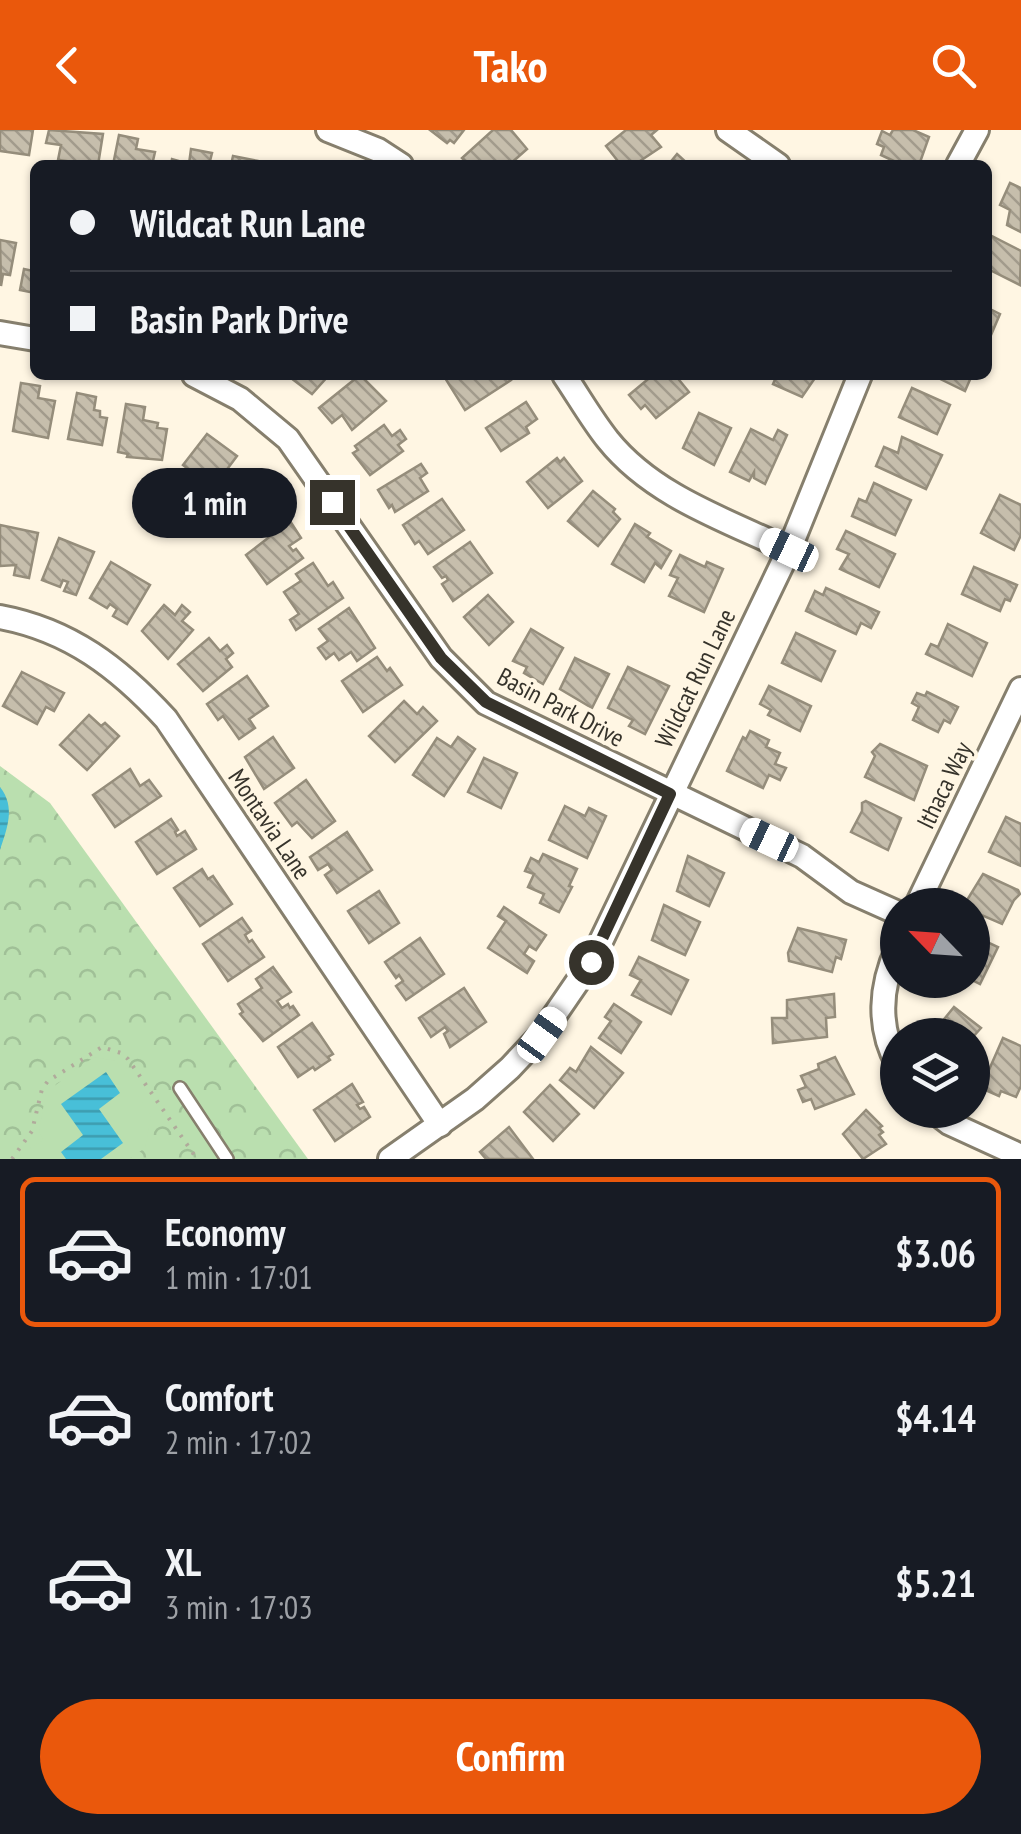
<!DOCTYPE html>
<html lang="en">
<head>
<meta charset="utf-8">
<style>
  body { margin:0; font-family:"PT Sans Narrow",sans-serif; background:#242831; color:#f1f3f6; height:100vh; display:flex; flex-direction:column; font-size:38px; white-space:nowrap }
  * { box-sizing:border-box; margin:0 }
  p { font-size:32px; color:#9ea1a6 }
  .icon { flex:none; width:55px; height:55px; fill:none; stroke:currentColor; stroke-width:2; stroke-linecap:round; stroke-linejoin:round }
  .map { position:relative; height:1029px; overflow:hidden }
  .sheet { display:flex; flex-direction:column; background:#171b24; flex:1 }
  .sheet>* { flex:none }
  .top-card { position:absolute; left:30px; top:30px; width:962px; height:220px; border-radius:15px; box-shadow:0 2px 8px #0004; display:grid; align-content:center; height:220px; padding:0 40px; background:#171b24 }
  .needle { width:65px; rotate:295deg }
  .buttons { position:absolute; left:880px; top:758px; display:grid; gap:20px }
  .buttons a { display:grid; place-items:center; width:110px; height:110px; border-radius:50%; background:#171b24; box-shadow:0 2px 8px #0004; font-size:50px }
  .end { position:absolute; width:45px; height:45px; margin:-22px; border:12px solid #36332b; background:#fff; box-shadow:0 0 0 5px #fff }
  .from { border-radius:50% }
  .bubble { position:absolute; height:70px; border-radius:35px; background:#171b24; box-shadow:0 2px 8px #0004; font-size:32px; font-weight:800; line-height:70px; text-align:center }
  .car { position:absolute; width:30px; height:60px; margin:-30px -15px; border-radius:12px; box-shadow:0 0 8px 2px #0007; background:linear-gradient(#fff 24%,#345 0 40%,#fff 0 76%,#345 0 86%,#fff 0) }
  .top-card b { display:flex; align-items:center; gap:35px; height:95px; font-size:38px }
  .top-card b+b { border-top:2px solid #363941 }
  .top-card i { width:25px; height:25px; background:#f1f3f6 }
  ul { padding:18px 0 0; list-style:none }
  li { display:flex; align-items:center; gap:30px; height:150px; margin:0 20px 15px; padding:0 20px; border:5px solid transparent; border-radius:15px }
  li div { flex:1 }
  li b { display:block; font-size:38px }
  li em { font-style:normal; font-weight:800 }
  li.active { border-color:#ea580c }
  li>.icon { width:90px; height:90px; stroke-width:1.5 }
  .primary-button { display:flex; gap:20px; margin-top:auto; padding:20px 40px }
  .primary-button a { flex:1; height:115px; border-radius:60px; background:#ea580c; color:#fff; font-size:40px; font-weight:800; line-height:115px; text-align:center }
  header { display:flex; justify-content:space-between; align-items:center; height:130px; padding:0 40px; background:#ea580c; color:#fff; font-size:45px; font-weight:800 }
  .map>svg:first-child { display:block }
  .park { fill:url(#park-crowns) }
  .garden { fill:#badfaf }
  .water { fill:url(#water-rules) }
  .building { fill:url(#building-back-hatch); stroke:#958d7b; stroke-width:2.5 }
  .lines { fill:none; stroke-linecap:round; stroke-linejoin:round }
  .lane-casing { stroke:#867f6d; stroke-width:16 }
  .street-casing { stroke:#867f6d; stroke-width:28 }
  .path { stroke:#b0aa9b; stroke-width:4; stroke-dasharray:2.5 8; stroke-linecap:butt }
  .lane { stroke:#fff; stroke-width:11 }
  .street { stroke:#fff; stroke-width:22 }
  .route { stroke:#36332b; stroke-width:12 }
  .labels { text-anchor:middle; stroke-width:8; stroke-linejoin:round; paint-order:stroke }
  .street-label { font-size:25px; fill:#36332b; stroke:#fff6e3 }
</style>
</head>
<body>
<header><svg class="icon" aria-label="back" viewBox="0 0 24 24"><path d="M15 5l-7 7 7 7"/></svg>Tako<svg class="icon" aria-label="search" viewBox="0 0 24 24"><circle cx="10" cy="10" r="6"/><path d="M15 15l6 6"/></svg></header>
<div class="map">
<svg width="1021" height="1029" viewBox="0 0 1021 1029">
  <defs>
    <pattern id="park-crowns" width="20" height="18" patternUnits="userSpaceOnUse" patternTransform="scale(2.5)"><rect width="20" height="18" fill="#badfaf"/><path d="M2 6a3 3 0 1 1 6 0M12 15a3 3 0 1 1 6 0" fill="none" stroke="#a0c097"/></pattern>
    <pattern id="water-rules" width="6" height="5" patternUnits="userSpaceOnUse" patternTransform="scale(2.5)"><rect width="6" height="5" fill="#48bfd8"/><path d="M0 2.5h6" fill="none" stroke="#3d9caf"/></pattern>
    <pattern id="building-back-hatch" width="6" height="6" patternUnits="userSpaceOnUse" patternTransform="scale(2.5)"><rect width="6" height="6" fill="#c6beac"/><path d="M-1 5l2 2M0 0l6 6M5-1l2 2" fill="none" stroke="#a29b8c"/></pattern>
  </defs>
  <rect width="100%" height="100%" fill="#fff6e3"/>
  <!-- park -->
  <polygon class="park" points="0,636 50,673 308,1029 0,1029"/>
  <!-- garden -->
  <polygon class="garden" points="94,927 116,931 151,986 145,1018 129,1029 20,1029 21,1024 43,1010 39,1001 46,962"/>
  <!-- water -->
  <g class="water">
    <path d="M0,657C16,677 7,699 0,720Z"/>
    <polygon points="106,942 120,963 99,979 123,1013 101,1029 66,1029 61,1022 83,1005 61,974"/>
  </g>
  <!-- building -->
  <g class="building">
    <polygon points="0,0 33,0 29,25 0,21"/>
    <polygon points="49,0 103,4 98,35 58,30 61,15 46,13"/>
    <polygon points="430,0 464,0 454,13 450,10 447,13"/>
    <polygon points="493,0 511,0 527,19 509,35 469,35 462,28"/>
    <polygon points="626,0 657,0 651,5 661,17 634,35 621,35 606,16"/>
    <polygon points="893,0 913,0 929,7 919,35 895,35 896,32 881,25 884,17 877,14 882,1 890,5"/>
    <polygon points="119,5 138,9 136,19 155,22 152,35 113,35"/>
    <polygon points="191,19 212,23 209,35 171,35 172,29 189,34"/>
    <polygon points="677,24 689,35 668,35"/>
    <polygon points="233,26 258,31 263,35 231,35"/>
    <polygon points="1010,53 1021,58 1021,102 1007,95 1010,80 1000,75"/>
    <polygon points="988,104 1021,121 1020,155 988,139"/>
    <polygon points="0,110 16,113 10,145 3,144 1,156"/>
    <polygon points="35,131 35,163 20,160 24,139 33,141"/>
    <polygon points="988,178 1000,184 988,212"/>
    <polygon points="287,245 329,245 312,264"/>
    <polygon points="360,245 386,271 352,300 342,285 332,293 319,278"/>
    <polygon points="450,245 508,245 511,250 465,280 445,248"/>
    <polygon points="653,245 675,245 689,262 656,288 645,275 641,279 629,265"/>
    <polygon points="777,245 817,245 802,267 773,254"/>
    <polygon points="932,245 972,245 965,261"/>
    <polygon points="21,253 40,256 38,268 55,271 48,308 13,301"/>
    <polygon points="912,258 950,275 937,304 899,287"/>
    <polygon points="77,263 96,267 94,280 100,281 100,287 107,288 102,315 68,309"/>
    <polygon points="526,272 537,289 526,297 529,303 501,321 486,298"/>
    <polygon points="126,274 145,277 143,290 158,293 157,298 167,299 162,330 127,327 128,324 118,322"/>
    <polygon points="699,283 731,298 714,335 683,318"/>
    <polygon points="384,295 392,306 400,300 406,309 398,315 403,321 370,345 353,323 358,320 355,316"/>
    <polygon points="751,299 773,310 778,300 787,305 765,354 754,348 754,342 749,351 730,342"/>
    <polygon points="207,304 237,326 213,358 183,335"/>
    <polygon points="902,307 942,325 926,359 876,336 884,317 898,323"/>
    <polygon points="557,328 560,332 564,328 582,351 548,378 527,352"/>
    <polygon points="421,334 427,343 420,348 428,361 395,382 392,375 389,378 378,360"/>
    <polygon points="257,346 279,377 249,400 226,370"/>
    <polygon points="874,353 911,370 895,405 852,386 859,369 866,372"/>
    <polygon points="593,361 615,379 613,382 620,389 598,416 568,391"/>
    <polygon points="1000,365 1021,375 1021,405 1014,420 981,403"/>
    <polygon points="442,369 464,400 428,424 419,411 415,414 403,395"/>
    <polygon points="290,391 301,408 289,416 293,421 296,419 303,428 267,454 246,425"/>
    <polygon points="635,394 650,403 647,407 671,421 661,438 655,433 644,452 612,434"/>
    <polygon points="0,395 38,403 29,448 14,445 16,435 0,436"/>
    <polygon points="846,401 895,424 879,457 840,439 849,424 837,419"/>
    <polygon points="59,408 94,422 76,465 64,461 68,452 63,450 60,457 42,450"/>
    <polygon points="470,412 492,443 453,471 442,454 448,450 446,446 442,448 434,437"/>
    <polygon points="680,425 705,437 707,432 723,439 704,482 669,466 678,448 670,445"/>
    <polygon points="111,432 150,455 127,494 113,486 117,479 110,474 107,478 90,468"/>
    <polygon points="313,433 328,456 333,452 343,468 296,500 290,490 299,484 284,462 301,451 296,444"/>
    <polygon points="974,437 1017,455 1010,471 1005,469 1000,481 962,464"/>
    <polygon points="826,458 879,482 871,498 861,493 856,504 806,481 815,461 823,465"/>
    <polygon points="488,465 513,492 489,515 464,487"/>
    <polygon points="164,475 175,485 182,475 190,482 182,491 193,500 168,529 142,501"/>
    <polygon points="349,478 375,518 357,531 351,522 339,530 334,523 326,529 318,518 328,511 319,499"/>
    <polygon points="948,494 987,513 972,546 926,524 931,514 938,517"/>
    <polygon points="531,499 563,518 543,554 524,543 527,537 513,531"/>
    <polygon points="796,503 835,521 821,551 782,533"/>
    <polygon points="209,508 220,521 227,515 233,523 226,529 232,537 203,561 178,534"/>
    <polygon points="377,527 387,541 390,538 402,555 363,582 342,551"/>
    <polygon points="575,528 609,544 592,578 560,559"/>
    <polygon points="628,537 669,556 645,604 629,596 633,590 608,578"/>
    <polygon points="22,542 64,563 54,581 46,577 37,594 3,576"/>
    <polygon points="247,546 268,576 249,589 255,598 239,609 223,586 218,590 207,574"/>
    <polygon points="769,556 811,576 800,601 768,585 771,580 760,574"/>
    <polygon points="927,562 958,577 950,593 944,590 938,602 913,590 919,577 912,573 917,563 925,566"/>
    <polygon points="404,571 417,584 423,577 437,591 395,632 369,606"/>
    <polygon points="89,585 101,596 105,593 119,606 87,640 60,615"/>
    <polygon points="750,601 769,610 766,617 780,623 775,634 786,638 780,650 769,645 763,658 727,641 743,607 746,609"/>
    <polygon points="273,607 294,638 264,659 245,627"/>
    <polygon points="458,607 475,619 444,666 413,645 437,608 451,617"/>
    <polygon points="880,614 927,636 914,670 865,647 875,626 872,622"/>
    <polygon points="484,628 517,643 501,678 468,662"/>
    <polygon points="130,639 140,656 149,650 161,666 115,697 93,665"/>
    <polygon points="306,650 335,691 312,708 297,692 292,696 275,673"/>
    <polygon points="866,671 901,688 888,720 851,702 862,681 862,673"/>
    <polygon points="565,676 585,686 589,678 606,686 587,728 549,710"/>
    <polygon points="1006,687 1021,694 1021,736 989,722"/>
    <polygon points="171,689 178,700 175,702 177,706 185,701 196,719 157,744 136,712"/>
    <polygon points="347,702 372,740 337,763 325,745 332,740 328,734 318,740 310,727"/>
    <polygon points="543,724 577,739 569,756 572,757 559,782 540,773 544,764 528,757 534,744 525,741 531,728 539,732"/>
    <polygon points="688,726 724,743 709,776 677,761"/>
    <polygon points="202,739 208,749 213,746 232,774 200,796 174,758"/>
    <polygon points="983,744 1018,760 1020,764 1014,770 1002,794 972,781 972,775 964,775"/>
    <polygon points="379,761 399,793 369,813 348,781"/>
    <polygon points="664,775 700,792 685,825 652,810"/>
    <polygon points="504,777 546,805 536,820 529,816 524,824 534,831 527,843 488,818 506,791 498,786"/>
    <polygon points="242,788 251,801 245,805 249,812 252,810 264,827 228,851 203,814"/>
    <polygon points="798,798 846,810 841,829 836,827 832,842 789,831 788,823"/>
    <polygon points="972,805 998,817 980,854 972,850"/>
    <polygon points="420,808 444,844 406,870 396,856 403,851 399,845 396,848 385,832"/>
    <polygon points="639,827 688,850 671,884 632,865 641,850 630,845"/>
    <polygon points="273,837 291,862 277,871 282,878 288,874 290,878 293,876 299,885 263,911 240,884 243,882 238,874 262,858 256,849"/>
    <polygon points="464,858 486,892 450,917 444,904 448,901 445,897 431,907 419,888"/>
    <polygon points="834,864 835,887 826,888 827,907 773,913 772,888 787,888 787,870"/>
    <polygon points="614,874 641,892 621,923 599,908 611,891 605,887"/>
    <polygon points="954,877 981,898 972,908 972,905 932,904"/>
    <polygon points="312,893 333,924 328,927 330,930 315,940 313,937 298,947 278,917"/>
    <polygon points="1003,908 1021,916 1021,956 1016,967 1001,961 999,966 981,958"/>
    <polygon points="591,917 623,943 594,978 560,950 570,938 576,942"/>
    <polygon points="835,927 854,964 815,979 811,969 803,972 798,960 806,957 801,946 819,939 818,934"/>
    <polygon points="352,954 363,972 357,975 360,979 364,977 370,987 335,1011 314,980"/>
    <polygon points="550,955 579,984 553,1011 524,982"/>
    <polygon points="866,980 882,996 879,998 883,1002 879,1005 886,1014 863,1029 843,1004"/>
    <polygon points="509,997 533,1029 486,1029 480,1022"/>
  </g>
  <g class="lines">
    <defs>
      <polyline id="lane" points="180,958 227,1029"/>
      <g id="street">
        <polyline points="328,0 378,20 401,35"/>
        <polyline points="728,0 778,35"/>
        <polyline points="958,35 977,0"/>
        <polyline points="0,203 35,209"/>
        <polyline points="194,245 240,269 288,309 441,528 486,573 802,726 851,762 898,783"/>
        <path d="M564,245C579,267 592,290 608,310C653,366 726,390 789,420"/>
        <path d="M0,487C70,500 119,538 166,589L440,995"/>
        <polyline points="917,775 1021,559"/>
        <path d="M898,817C880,856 877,897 898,935"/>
        <polyline points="932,980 949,993 1021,1026"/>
        <polyline points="390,1029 475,969 510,938 541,905 591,832 789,420 860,245"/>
      </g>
    </defs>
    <!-- lane casing -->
    <use href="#lane" class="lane-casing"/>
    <!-- street casing -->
    <use href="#street" class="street-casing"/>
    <!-- path -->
    <polyline class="path" points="12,1029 32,1001 42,959 48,951 102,917 121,923 128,929 197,1029"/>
    <!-- lane -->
    <use href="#lane" class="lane"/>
    <!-- street -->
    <use href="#street" class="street"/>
  </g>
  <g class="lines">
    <!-- route -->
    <polyline class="route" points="332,372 441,528 486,572 670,664 591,832"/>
  </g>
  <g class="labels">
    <!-- street labels -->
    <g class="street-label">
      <text transform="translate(695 548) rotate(-64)" y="9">Wildcat Run Lane</text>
      <text transform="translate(561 577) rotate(28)" y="9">Basin Park Drive</text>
      <text transform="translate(944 655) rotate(-64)" y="9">Ithaca Way</text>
      <text transform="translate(270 694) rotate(56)" y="9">Montavia Lane</text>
    </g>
  </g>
</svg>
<div class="buttons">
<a><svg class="needle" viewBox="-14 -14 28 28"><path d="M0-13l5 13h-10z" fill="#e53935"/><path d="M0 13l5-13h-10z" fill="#9ea1a6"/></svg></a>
<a><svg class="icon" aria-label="layers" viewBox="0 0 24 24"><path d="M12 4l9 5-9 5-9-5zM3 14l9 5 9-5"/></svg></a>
</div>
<i class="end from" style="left:591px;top:832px"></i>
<i class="end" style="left:332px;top:372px"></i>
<div class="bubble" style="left:132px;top:338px;width:165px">1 min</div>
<i class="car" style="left:789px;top:420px;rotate:295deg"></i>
<i class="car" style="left:769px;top:710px;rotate:295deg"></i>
<i class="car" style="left:542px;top:905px;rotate:36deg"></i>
<div class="top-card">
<b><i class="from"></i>Wildcat Run Lane</b>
<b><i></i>Basin Park Drive</b>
</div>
</div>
<section class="sheet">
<ul>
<li class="active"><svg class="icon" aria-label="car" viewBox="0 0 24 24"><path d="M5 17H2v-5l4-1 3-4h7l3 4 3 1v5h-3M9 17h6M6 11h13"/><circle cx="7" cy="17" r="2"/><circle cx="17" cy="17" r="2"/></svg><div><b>Economy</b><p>1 min · 17:01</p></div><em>$3.06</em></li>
<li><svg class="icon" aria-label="car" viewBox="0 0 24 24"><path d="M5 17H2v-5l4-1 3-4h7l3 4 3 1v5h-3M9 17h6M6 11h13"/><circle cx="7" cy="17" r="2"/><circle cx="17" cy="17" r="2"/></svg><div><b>Comfort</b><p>2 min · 17:02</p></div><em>$4.14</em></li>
<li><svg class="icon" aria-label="car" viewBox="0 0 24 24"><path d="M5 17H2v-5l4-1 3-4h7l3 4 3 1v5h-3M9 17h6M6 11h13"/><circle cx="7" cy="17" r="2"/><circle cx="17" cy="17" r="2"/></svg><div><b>XL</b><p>3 min · 17:03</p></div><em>$5.21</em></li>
</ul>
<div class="primary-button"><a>Confirm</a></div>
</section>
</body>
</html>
